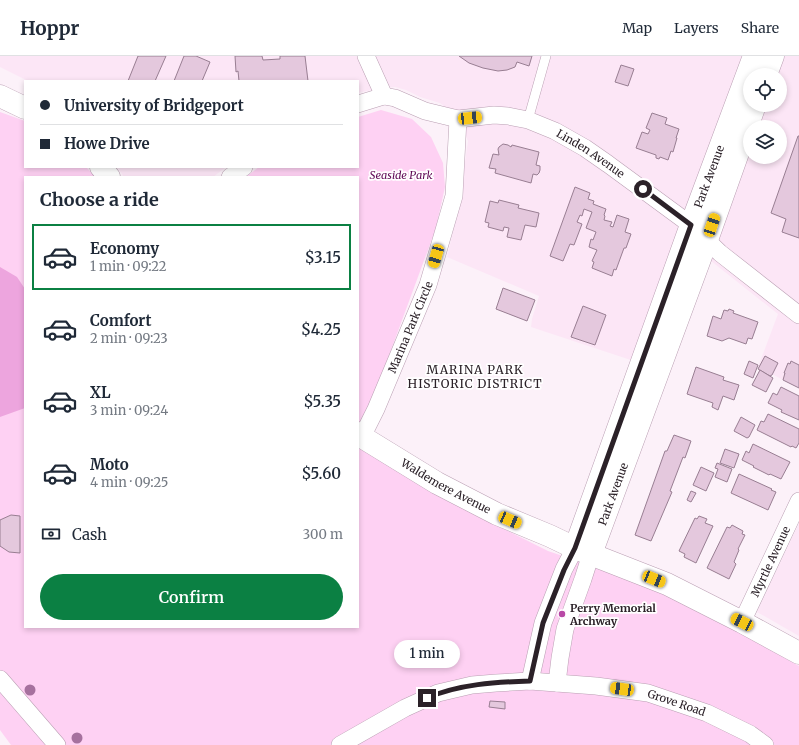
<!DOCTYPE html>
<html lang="en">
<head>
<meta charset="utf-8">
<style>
  body { margin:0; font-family:Merriweather,serif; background:#f2f2f3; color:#1f2937; height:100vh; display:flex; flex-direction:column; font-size:15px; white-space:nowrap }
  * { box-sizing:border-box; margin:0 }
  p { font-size:13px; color:#747a83 }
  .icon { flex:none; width:22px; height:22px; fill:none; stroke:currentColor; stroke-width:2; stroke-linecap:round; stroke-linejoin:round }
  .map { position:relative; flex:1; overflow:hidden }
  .details { position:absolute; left:24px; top:120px; width:335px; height:452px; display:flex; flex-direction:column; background:#fff; border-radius:0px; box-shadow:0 2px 6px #0003 }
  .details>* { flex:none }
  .top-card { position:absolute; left:24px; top:24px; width:335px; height:88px; border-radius:0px; box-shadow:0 2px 6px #0003; display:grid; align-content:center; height:88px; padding:0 16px; background:#fff }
  .tools { position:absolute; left:743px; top:12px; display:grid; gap:8px }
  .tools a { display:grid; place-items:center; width:44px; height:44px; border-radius:50%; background:#fff; box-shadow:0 2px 6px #0003; font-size:20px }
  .end { position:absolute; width:18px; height:18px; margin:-9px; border:5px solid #2b2128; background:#fff; box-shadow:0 0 0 2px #fff }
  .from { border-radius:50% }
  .bubble { position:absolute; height:28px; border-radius:14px; background:#fff; box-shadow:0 2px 6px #0003; font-size:13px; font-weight:600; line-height:28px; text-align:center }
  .car { position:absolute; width:12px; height:24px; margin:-12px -6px; border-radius:5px; box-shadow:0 0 3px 1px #0007; background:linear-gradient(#f5c518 24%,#345 0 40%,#f5c518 0 76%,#345 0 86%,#f5c518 0) }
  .top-card b { display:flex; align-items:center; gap:14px; height:38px; font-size:15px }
  .top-card b+b { border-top:1px solid #e0e1e3 }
  .top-card i { width:10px; height:10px; background:#1f2937 }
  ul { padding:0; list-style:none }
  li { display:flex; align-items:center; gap:12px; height:66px; margin:0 8px 6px; padding:0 8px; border:2px solid transparent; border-radius:0px }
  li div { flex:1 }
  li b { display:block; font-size:15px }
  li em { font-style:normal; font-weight:600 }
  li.on { border-color:#0b8043 }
  li>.icon { width:36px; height:36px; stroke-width:1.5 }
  h2 { padding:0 16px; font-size:18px; line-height:48px }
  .pay { display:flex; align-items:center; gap:10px; height:44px; padding:0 16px; font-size:15px }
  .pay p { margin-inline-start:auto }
  .button { display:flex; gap:8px; margin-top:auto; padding:8px 16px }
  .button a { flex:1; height:46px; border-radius:24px; background:#0b8043; color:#fff; font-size:16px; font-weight:600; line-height:46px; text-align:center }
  header { display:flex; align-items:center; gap:24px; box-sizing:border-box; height:56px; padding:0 20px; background:#fff; border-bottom:1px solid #e0e1e3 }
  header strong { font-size:19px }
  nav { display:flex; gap:22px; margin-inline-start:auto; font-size:14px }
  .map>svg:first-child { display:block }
  .built { fill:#fce6f6; fill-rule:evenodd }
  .green { fill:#fed1f3 }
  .water { fill:#eda5de }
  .building { fill:#e4c8dd; stroke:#987e92 }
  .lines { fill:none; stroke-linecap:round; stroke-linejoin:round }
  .lane-casing { stroke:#ba9fb3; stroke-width:10 }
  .street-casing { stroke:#ba9fb3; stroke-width:18 }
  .secondary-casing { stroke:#ba9fb3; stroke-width:23 }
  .lane { stroke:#fff; stroke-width:9 }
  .street { stroke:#fff; stroke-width:17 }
  .secondary { stroke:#fff; stroke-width:22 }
  .tree { fill:#a6719e }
  .route { stroke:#2b2128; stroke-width:5 }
  .poi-dot { fill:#b849a6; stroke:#fff; stroke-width:1.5 }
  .labels { text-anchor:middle; stroke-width:3.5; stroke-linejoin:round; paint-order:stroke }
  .street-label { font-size:11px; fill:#2b2128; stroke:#fff }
  .park-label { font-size:11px; font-style:italic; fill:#5f0854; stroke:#fff }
  .poi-label { font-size:11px; font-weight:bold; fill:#2b2128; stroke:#fff; text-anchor:start }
  .neighbourhood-label { font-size:12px; letter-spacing:1px; fill:#2b2128; stroke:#fff }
</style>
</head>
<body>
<header>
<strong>Hoppr</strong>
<nav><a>Map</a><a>Layers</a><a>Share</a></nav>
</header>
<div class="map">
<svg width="799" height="689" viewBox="0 0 799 689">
  <rect width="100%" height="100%" fill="#fcf1f9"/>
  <!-- built -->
  <g class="built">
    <path d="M0,0H799V332L758,311L778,258L711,205H709L664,315L531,271L532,263L539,240L447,201L458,155L468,85L464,76L449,54L440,47L420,41L406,34L395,31L379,32L358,37V25H28L0,11ZM750,19H780V49H750ZM750,71H780V101H750Z"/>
    <polygon points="117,111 226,111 213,121 124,121"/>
    <polygon points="799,467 799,580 757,556"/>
  </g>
  <!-- green -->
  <g class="green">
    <polygon points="381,54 412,63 431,81 443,107 445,131 436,172 387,305 368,353 358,374 358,121 246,121 259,111 358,111 358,61"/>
    <polygon points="0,56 25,65 25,111 86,111 96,121 25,121 25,571 358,571 358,387 504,473 548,495 610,516 670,541 741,577 799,610 799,689 11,689 0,674"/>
  </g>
  <!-- water -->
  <polygon class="water" points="0,211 17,221 25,233 25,352 0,361"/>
  <!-- building -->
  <g class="building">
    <polygon points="138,0 166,0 155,25 128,25"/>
    <polygon points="184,0 196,0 210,6 202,25 174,25"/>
    <polygon points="235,0 262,0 263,4 280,3 280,0 305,0 308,25 239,25 238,15 236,16"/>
    <polygon points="459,0 532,0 529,10 517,6 515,11 507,14 498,15 483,12 469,7"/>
    <polygon points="621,9 634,13 628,30 615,26"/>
    <polygon points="652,57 667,62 665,68 679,73 676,82 677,82 673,96 671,95 668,104 660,101 659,103 656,102 656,99 636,92 642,76 648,78 650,74 646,72"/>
    <polygon points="798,80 799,80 799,182 782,176 786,163 771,157"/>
    <polygon points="503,88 508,89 511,91 512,89 539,96 536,109 540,110 540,114 539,117 537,119 533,118 531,127 495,117 496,113 489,112 493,98 499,99 498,93 499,91"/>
    <polygon points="575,131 590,137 588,143 594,145 593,148 606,153 604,159 605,160 604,164 612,166 610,170 613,171 617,159 629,163 625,176 631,178 626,192 624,192 616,214 614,213 612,220 592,212 594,206 592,205 597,194 589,191 591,183 593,184 596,176 586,172 592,156 584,153 582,160 580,159 577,166 582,168 574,189 570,188 563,205 550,200"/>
    <polygon points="499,144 519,149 518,152 539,157 536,171 525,169 521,184 507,181 509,172 504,171 503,175 488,171 489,167 485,166 490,145 498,147"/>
    <polygon points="503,232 535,244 527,265 496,253"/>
    <polygon points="583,250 606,259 595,289 571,281"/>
    <polygon points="729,253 734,255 733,257 758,266 752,283 748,282 746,288 729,282 722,285 707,280 713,260 721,263 724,254 728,255"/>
    <polygon points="765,300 778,307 772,319 770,320 758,313"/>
    <polygon points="749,305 758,309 753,322 744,318"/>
    <polygon points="791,305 799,309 799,332 783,324 785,317 784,317 788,307 790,308"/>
    <polygon points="696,311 724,321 723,324 739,329 734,344 723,340 718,354 712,351 713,347 687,338"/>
    <polygon points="760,314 773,322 766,336 752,329"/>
    <polygon points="781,331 799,340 799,364 781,356 782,354 768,347 773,337 777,339"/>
    <polygon points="768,358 799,373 799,387 796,392 792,390 791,391 757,374 761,365 764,366"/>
    <polygon points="741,361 755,369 749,381 747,382 734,375"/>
    <polygon points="674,379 691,385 685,402 683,401 670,435 672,436 651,485 635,479 665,395 667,395"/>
    <polygon points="753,388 790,406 781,423 770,418 769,419 753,411 754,410 742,404 746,395 749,397"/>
    <polygon points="725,393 739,398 734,412 720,407"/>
    <polygon points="717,407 732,413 727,426 715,421 718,413 715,412"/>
    <polygon points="701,411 714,417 706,435 693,429"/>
    <polygon points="739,418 772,433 771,434 776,436 768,454 731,437"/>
    <polygon points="691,435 696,437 691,446 687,444"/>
    <polygon points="11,459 20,460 20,497 9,496 0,490 0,464"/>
    <polygon points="699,460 707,463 705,467 713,470 696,507 684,501 685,498 679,495 695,462 697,463"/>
    <polygon points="732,469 743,475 742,478 745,479 738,493 739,494 734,506 736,508 729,523 707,512 727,471 730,472"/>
    <polygon points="490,645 505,646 505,653 489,651"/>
  </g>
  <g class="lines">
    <defs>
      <polyline id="lane" points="528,64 546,0"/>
      <g id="street">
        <polyline points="366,0 384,40"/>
        <path id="s1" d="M358,48L384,40L395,42L425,55L458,63L494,59L508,60L528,64L555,75L585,92L608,108L691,169L720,197L799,259"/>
        <polyline points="230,121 244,111"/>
        <path id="s2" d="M362,381L376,353L428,229L454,140L458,63"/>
        <path id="s3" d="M742,566L799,445"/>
        <polyline points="0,623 57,689"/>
        <polyline points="530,625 543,567 564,513 575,492"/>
        <polyline points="557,627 560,602 565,573 583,523 591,498"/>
        <path id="s4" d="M340,689L405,652L438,637L472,629L496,627L530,625L596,630L648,637L707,657L750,678L765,689"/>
      </g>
      <g id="secondary">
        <polyline points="766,19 773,0"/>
        <polyline points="0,40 25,52"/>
        <polyline points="101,111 109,121"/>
        <path id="s5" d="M358,377L362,381L437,427L497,458L550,480L575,492L667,528L742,566L799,597"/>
        <path id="s6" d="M575,492L691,169L754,0"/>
        <path id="s7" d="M591,498L707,184L755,49"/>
      </g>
    </defs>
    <!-- lane casing -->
    <use href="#lane" class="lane-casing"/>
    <!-- street casing -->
    <use href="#street" class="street-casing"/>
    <!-- secondary casing -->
    <use href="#secondary" class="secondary-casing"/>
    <!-- lane -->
    <use href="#lane" class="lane"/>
    <!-- street -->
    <use href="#street" class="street"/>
    <!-- secondary -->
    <use href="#secondary" class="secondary"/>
  </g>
  <!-- trees -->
  <g class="tree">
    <circle cx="30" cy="634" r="5.5"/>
    <circle cx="77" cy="682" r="5.5"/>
  </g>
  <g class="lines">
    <!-- route -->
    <path class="route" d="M427,642C459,628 496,626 530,625L543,567L564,514L575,492L691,169L643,133"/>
  </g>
  <!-- markers -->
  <circle class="poi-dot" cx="562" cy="558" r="4"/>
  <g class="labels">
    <!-- street labels -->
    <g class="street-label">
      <text dy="4" stroke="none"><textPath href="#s1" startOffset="247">Linden Avenue</textPath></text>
      <text dy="4" stroke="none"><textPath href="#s6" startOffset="395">Park Avenue</textPath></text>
      <text dy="4" stroke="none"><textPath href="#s2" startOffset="120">Marina Park Circle</textPath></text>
      <text dy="4" stroke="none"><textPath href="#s5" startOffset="103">Waldemere Avenue</textPath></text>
      <text dy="4" stroke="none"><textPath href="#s7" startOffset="64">Park Avenue</textPath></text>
      <text dy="4" stroke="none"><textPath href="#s3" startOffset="67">Myrtle Avenue</textPath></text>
      <text dy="4" stroke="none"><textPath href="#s4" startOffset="353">Grove Road</textPath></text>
    </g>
    <!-- park labels -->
    <g class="park-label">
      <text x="401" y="123">Seaside Park</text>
    </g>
    <!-- poi labels -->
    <g class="poi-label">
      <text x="570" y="556">Perry Memorial<tspan x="570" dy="13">Archway</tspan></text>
    </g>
    <!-- neighbourhood labels -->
    <g class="neighbourhood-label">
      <text x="475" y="318">MARINA PARK<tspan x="475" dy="14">HISTORIC DISTRICT</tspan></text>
    </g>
  </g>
</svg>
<div class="tools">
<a><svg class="icon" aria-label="locate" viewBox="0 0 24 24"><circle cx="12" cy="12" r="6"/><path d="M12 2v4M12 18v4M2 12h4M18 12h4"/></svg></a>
<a><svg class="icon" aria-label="layers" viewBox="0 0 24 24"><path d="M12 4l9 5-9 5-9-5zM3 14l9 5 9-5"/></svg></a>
</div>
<i class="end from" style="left:643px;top:133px"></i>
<i class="end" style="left:427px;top:642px"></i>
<div class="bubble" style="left:394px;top:584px;width:66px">1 min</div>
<i class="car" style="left:470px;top:62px;rotate:84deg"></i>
<i class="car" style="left:712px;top:169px;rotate:19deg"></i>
<i class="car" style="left:436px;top:200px;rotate:196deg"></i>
<i class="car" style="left:510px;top:464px;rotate:113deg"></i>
<i class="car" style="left:654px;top:523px;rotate:112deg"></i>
<i class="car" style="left:742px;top:566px;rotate:297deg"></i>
<i class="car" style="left:622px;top:633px;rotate:278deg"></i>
<div class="top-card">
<b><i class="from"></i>University of Bridgeport</b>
<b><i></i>Howe Drive</b>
</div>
<section class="details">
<h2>Choose a ride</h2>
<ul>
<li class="on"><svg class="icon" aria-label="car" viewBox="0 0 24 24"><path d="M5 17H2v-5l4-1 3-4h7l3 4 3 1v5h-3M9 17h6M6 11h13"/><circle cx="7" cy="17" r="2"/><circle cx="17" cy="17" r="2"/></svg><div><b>Economy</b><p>1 min · 09:22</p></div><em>$3.15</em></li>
<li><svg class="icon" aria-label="car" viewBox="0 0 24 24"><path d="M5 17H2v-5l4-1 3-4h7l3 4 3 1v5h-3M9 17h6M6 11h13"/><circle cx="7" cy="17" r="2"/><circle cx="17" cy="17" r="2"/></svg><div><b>Comfort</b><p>2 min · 09:23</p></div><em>$4.25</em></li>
<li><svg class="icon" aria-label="car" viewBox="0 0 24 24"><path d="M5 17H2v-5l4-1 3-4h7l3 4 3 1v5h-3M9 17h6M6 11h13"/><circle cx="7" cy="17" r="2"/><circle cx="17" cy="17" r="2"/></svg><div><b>XL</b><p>3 min · 09:24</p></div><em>$5.35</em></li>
<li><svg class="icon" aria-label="car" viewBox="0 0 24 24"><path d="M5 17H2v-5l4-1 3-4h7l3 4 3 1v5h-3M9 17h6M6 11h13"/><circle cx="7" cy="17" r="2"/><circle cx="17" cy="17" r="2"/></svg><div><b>Moto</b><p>4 min · 09:25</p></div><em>$5.60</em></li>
</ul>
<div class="pay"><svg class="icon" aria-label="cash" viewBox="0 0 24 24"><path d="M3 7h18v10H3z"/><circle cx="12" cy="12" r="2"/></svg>Cash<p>300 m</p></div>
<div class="button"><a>Confirm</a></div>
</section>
</div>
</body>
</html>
